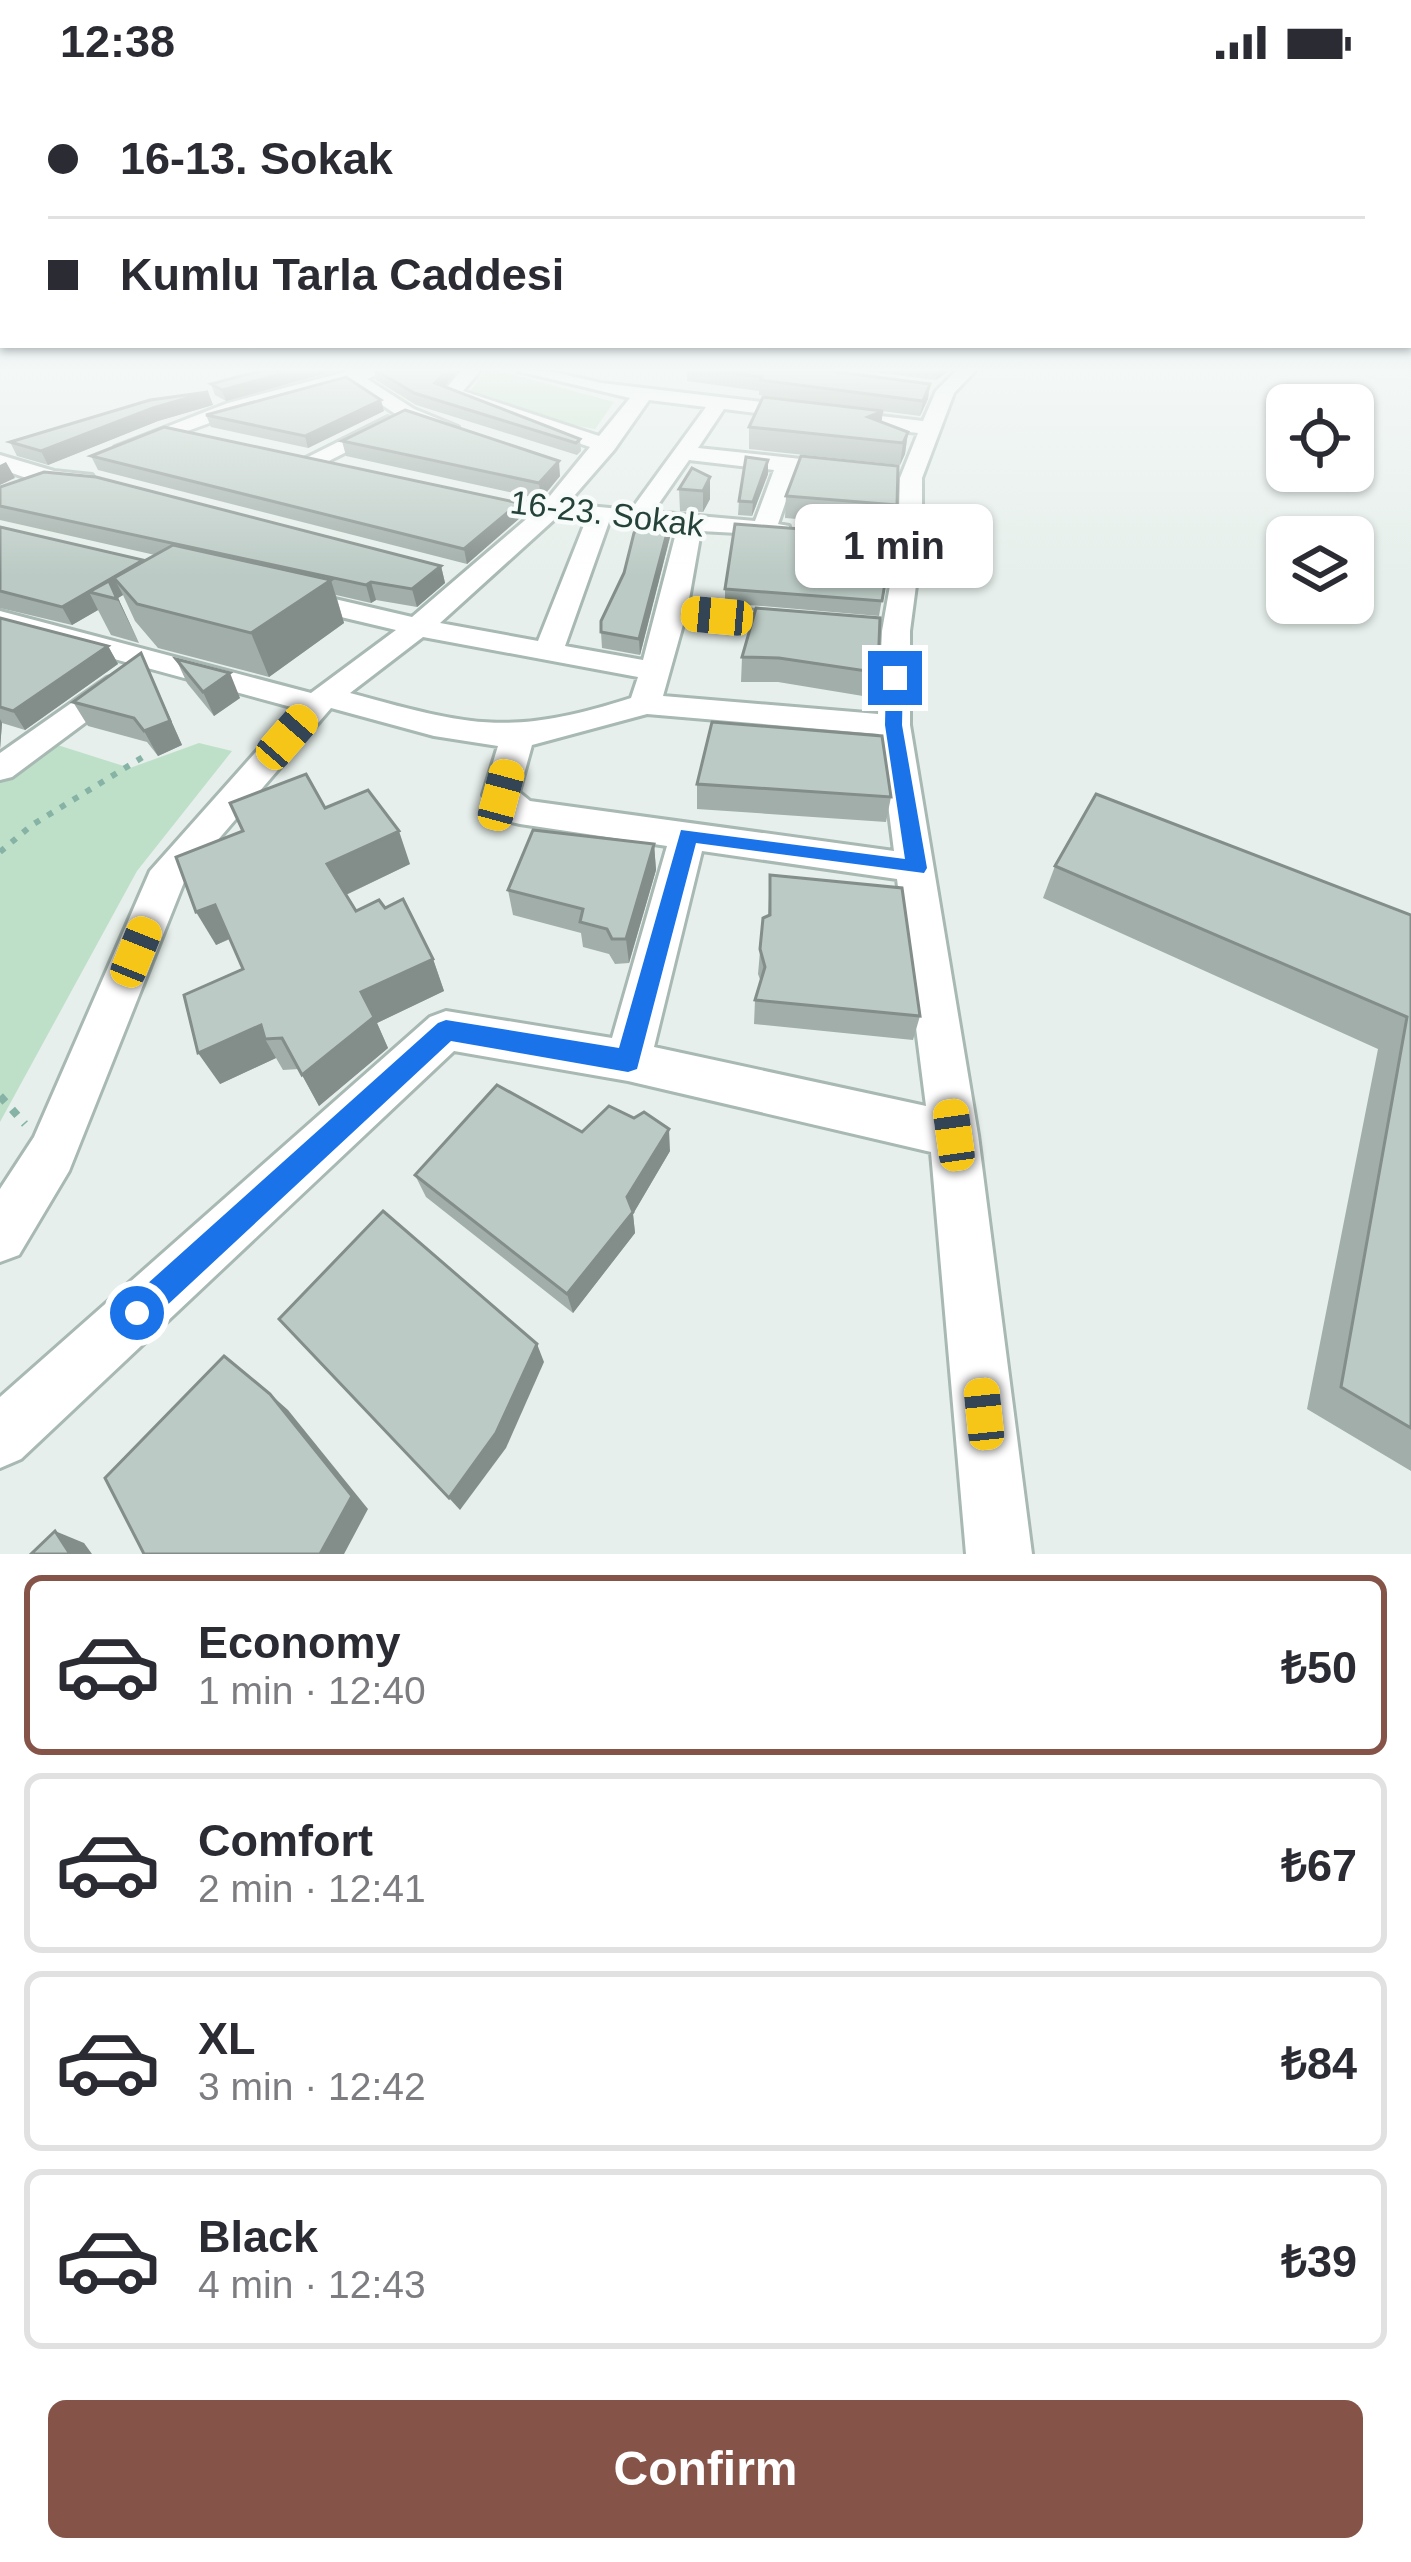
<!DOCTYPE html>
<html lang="en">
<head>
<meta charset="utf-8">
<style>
  body { margin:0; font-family:Arial,sans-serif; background:#f7f7f7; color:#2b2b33; height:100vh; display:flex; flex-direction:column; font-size:45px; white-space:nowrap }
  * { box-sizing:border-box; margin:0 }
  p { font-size:39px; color:#7c7c81 }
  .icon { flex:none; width:66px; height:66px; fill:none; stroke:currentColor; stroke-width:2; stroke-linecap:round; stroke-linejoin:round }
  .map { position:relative; height:1470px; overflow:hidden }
  .details { display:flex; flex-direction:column; background:#fff; flex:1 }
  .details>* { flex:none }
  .hud { position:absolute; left:0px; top:0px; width:1413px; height:264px; box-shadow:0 3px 9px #0004; display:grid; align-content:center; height:264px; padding:0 48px; background:#fff }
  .tools { position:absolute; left:1266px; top:300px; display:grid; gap:24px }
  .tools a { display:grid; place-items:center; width:108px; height:108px; border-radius:18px; background:#fff; box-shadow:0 3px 9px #0004; font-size:60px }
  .end { position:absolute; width:54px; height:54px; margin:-27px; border:15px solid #1a73e8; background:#fff; box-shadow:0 0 0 6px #fff }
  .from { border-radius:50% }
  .bubble { position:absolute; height:84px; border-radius:18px; background:#fff; box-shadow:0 3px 9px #0004; font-size:39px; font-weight:700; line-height:84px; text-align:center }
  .car { position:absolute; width:36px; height:72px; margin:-36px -18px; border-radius:15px; box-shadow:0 0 9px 3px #0007; background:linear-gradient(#f5c518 24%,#345 0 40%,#f5c518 0 76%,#345 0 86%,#f5c518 0) }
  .hud b { display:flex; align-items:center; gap:42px; height:114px; font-size:45px }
  .hud b+b { border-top:3px solid #e1e1e2 }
  .hud i { width:30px; height:30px; background:#2b2b33 }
  ul { padding:21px 0 0; list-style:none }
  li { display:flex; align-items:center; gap:36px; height:180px; margin:0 24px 18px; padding:0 24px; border:6px solid #e1e1e2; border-radius:18px }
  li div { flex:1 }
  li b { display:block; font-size:45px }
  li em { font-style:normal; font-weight:700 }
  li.active { border-color:#855347 }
  li>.icon { width:108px; height:108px; stroke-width:1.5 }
  .cta { display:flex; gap:24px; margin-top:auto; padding:24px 48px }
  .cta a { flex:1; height:138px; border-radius:18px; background:#855347; color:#fff; font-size:48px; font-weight:700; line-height:138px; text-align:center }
  .status { display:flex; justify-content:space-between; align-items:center; height:84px; padding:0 60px; background:#fff; direction:ltr }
  .status svg { height:33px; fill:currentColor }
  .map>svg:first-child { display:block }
  .green { fill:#bfe0c8 }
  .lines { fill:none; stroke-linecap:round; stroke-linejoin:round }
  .street-casing { stroke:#a8b8b2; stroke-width:6 }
  .path-far1 { stroke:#86b3a5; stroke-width:6; stroke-dasharray:6 9; stroke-linecap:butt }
  .path { stroke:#86b3a5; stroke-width:8; stroke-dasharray:8 10; stroke-linecap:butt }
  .street { fill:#fff; fill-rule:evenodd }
  .wall { fill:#a1aea9 }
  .shaded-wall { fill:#838d89 }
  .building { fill:#bbcac4; stroke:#838d89; stroke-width:3 }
  .route { fill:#1a73e8 }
  .labels { text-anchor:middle; stroke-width:9; stroke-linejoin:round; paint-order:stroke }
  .far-street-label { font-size:33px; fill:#24423a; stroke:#f7fbf9 }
</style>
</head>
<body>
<div class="status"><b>12:38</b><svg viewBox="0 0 49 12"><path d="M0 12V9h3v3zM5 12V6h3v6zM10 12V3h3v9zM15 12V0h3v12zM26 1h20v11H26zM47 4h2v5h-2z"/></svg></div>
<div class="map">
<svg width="1411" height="1470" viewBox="0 0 1411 1470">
  <rect width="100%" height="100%" fill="#e6efeb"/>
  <!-- green -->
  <g class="green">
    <polygon points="485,287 500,287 614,318 595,345 547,336 468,310"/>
    <polygon points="48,658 130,684 199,659 232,667 137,787 0,1038 0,693"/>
  </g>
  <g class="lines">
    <defs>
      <g id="street">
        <polygon points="349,287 384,287 367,295 414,325 458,343 448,349 400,333 349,299 242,327 133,367 126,369 115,363 228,319"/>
        <path d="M461,287H480L463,307L599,352L630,314L518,287H548L601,299L923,337L936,307L956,287H975L954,309L922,394V456L910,547V641L978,1051L1032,1470H966L931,1068L628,997L454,967L21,1375L0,1384V1313L430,933L446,927L612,954L667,762L520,740L507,737L483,711L498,662L434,652L331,624L186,793L69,1087L19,1171L0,1178V1105L34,1053L150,787L295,624L0,544V527L311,609L396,546L286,520L282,514L286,508L296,506L412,533L531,431L523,429V419L545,418L590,363L444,313L442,309ZM649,316L706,323L631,426L567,420L614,366ZM724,325L918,349L900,394L898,456L882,547L878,630L663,612L684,537L802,547L816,539L802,531L688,521L701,447L789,452V442L778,440L796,388L847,394L858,387L847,380L698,364ZM689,376L774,386L755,437L653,428ZM557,433L586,436L538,557L440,539ZM609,438L677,445L643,576L565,562ZM423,553L638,593L631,614C509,653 471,642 350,609ZM647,630L879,650L894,767L530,717L519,708L532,661ZM702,767L897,795L926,1022L654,963Z"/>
        <polygon points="388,333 398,339 395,343 319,382 303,382 300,377"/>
        <path d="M0,371L54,387L92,391L95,396C72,414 26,393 0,385Z"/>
        <polygon points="118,591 133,600 129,606 12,693 0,696 0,669 107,594"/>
      </g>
    </defs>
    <!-- street casing -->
    <use href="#street" class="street-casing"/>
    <!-- path-far1 -->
    <polyline class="path-far1" points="0,768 32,741 143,673"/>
    <!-- path -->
    <polyline class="path" points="0,1012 25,1040"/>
    <!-- street -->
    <use href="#street" class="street"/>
  </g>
  <!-- wall -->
  <g class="wall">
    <polygon points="260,287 334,287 226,317 215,311 211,300"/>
    <polygon points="374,287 458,287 445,302 580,355 581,367 577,371 416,321 376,296"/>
    <polygon points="687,287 831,287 928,315 920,332 759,311 759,307 687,297"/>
    <polygon points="865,287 949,287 936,296"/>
    <polygon points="208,308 213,321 158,337 48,381 17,372 10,358"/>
    <polygon points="384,327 308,364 211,343 206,331"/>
    <polygon points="883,327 881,338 908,348 905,370 900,381 749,365 749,343"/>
    <polygon points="342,357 560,392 541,415 346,372"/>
    <polygon points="91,372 521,433 467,480 98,386"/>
    <polygon points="768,390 752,432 738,431 739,417"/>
    <polygon points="710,393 710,415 703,428 680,427 679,405"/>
    <polygon points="0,403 441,482 445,499 417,523 376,516 371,519 336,511 344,539 269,593 158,564 135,537 123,511 118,514 139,559 111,551 98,526 72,541 0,524 0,443 143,476 155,471 0,436"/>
    <polygon points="786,412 897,421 894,443 785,434"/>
    <polygon points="671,449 640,571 602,564 601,548 624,489"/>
    <polygon points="893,452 879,532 725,519 725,505"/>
    <polygon points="0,534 108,562 118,580 25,646 2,639 0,665"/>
    <polygon points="880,534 874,609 869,613 778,598 741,598 742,573"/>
    <polygon points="141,569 182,661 158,672 147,658 88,642 73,618"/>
    <polygon points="176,575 240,614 214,632 187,599"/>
    <polygon points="697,700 891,713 886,738 697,725"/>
    <polygon points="325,724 410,780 346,811 356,827 385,824 433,875 444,907 377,939 388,964 319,1022 299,985 283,986 276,974 220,1000 243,885 230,855 216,861 243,747"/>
    <polygon points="654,760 656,786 629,879 615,880 609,870 583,863 581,849 513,831 508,806"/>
    <polygon points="1055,782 1411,831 1411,1387 1307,1325 1378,965 1043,814"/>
    <polygon points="770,791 920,932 913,956 754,940 755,916 761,898 758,890 763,834 768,832"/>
    <polygon points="670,1067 633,1130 635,1149 573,1229 426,1113 415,1091"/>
  </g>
  <!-- shaded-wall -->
  <g class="shaded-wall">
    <polygon points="292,287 334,287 226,317 222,306"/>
    <polygon points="447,287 458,287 438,310 435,299"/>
    <polygon points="937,287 949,287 936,296"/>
    <polygon points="930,300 928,315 920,332 923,317"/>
    <polygon points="208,308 213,321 158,337 48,381 41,367 153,324"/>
    <polygon points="381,316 384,327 308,364 305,352"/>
    <polygon points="883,327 880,349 868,333"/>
    <polygon points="908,348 905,370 900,381 903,359"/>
    <polygon points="768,376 768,390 752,432 753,418"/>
    <polygon points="559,377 560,392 541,415 539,399"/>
    <polygon points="6,378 15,394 0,401 0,381"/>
    <polygon points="710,393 710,415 703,428 703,407"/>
    <polygon points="519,419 521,433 467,480 464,465"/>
    <polygon points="671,434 671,449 640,571 639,555"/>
    <polygon points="143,476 151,494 127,508 114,494 123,511 118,514 139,559 117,514 89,508 98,526 72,541 62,523"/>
    <polygon points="441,482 445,499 417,523 412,505"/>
    <polygon points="331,496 344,539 269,593 251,549"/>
    <polygon points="371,498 376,516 371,519 366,501"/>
    <polygon points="108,562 118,580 25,646 13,627"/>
    <polygon points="141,569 182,661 158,672 144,647"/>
    <polygon points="878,585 874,609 869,613 873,588"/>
    <polygon points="230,589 240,614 214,632 203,608"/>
    <polygon points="0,635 2,639 0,665"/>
    <polygon points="399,747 410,780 341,813 327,780"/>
    <polygon points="654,760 656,786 629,879 626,855"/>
    <polygon points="215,821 233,853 216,861 196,828"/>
    <polygon points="433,875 444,907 377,939 388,964 319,1022 302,991 361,908"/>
    <polygon points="261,941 265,955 276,974 220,1000 198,969"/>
    <polygon points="669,1045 670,1067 633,1130 635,1149 573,1229 567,1210"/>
    <polygon points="537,1260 544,1278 506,1364 460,1426 449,1414"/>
    <polygon points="270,1310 288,1326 368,1425 344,1470 320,1470"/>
    <polygon points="55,1447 84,1459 92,1470 70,1470"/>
  </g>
  <!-- building -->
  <g class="building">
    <polygon points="260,287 292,287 222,306 211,300"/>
    <polygon points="377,287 447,287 435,299 580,355 576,359 414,309"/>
    <polygon points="720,287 831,287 930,300 923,317 760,296 762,293"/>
    <polygon points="346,293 381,316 305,352 206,331"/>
    <polygon points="208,308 153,324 41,367 10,358 150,316"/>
    <polygon points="763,313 883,327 868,333 908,348 903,359 749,343"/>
    <polygon points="405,326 559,377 539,399 342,357"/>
    <polygon points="164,343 519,419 464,465 91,372"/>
    <polygon points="801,372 898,382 897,421 786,412"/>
    <polygon points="746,373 768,376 753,418 739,417"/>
    <polygon points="692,384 710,393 703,407 679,405"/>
    <polygon points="44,388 96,393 441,482 412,505 371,498 366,501 0,422 0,403"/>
    <polygon points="671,434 639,555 601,548 601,537 624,489 634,449 641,440 662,441"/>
    <polygon points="735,440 893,452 882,517 725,505"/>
    <polygon points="0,443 143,476 62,523 0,507"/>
    <polygon points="173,461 331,496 251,549 137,520 114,494"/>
    <polygon points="109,497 117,515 89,508"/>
    <polygon points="756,524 880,534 878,585 873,588 779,574 742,573"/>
    <polygon points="0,534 108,562 13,627 0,623"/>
    <polygon points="141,569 170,637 144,647 134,634 73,618"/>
    <polygon points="176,575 230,589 203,608"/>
    <polygon points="712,638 882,652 891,713 697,700"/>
    <polygon points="306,690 325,724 368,706 399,747 327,780 356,827 379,816 385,824 403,815 433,875 361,908 374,933 302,991 282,954 265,955 261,941 198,969 184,911 243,885 215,821 196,828 176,773 243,747 230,719"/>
    <polygon points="1096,710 1411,831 1411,1344 1341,1303 1407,933 1055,782"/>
    <polygon points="533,746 654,760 626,855 612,855 607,845 580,838 583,825 508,806"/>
    <polygon points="770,791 902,804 920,932 755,916 765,883 760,865 763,834 770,831"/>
    <polygon points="497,1001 582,1048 609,1022 634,1034 644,1028 669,1045 627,1113 633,1128 567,1210 415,1091"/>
    <polygon points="383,1127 537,1260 496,1349 449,1414 279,1235"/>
    <polygon points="224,1272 270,1310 352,1412 320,1470 144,1470 105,1394"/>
    <polygon points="55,1447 70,1470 31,1470"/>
  </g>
  <!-- sky -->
  <linearGradient id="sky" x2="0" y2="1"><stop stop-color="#84bce0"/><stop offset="0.58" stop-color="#f4f8f6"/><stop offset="1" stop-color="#f4f8f6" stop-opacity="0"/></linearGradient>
  <rect width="1411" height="492" fill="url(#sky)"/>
  <!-- route -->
  <polygon class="route" points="895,589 903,594 902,641 927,784 924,789 696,759 637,985 628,988 451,957 148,1239 137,1244 127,1239 122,1229 127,1218 438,939 446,936 619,964 681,746 905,775 885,641 886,594"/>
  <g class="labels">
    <!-- far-street labels -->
    <g class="far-street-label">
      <text transform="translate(607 429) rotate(7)" y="12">16-23. Sokak</text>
    </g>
  </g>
</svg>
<div class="tools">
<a><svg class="icon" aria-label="locate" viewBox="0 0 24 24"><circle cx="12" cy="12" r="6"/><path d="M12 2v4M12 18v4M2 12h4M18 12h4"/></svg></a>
<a><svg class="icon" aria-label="layers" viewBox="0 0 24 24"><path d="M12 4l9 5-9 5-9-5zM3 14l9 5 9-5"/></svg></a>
</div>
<i class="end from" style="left:137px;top:1229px"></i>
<i class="end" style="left:895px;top:594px"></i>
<div class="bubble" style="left:795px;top:420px;width:198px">1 min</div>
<i class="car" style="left:717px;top:532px;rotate:275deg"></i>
<i class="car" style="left:287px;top:653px;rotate:41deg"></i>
<i class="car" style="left:501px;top:711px;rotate:15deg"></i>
<i class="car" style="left:136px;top:868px;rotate:22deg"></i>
<i class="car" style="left:954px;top:1051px;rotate:352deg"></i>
<i class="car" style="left:984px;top:1330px;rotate:354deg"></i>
<div class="hud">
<b><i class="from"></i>16-13. Sokak</b>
<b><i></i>Kumlu Tarla Caddesi</b>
</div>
</div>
<section class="details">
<ul>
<li class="active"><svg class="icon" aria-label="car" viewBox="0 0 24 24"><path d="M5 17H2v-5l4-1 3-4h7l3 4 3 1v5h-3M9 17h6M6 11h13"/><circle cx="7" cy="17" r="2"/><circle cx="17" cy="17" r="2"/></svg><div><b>Economy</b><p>1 min · 12:40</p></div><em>₺50</em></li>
<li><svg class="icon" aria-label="car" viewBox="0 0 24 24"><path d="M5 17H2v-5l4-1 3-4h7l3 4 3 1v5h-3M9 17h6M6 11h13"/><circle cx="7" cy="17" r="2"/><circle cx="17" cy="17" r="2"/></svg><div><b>Comfort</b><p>2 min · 12:41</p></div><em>₺67</em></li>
<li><svg class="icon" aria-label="car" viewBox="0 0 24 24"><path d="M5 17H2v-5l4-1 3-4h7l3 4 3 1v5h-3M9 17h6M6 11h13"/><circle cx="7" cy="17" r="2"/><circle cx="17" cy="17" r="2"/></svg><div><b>XL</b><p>3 min · 12:42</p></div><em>₺84</em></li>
<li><svg class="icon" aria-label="car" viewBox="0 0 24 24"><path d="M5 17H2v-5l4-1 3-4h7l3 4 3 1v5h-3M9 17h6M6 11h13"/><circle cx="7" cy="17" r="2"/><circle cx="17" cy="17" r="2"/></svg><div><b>Black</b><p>4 min · 12:43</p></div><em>₺39</em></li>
</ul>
<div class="cta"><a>Confirm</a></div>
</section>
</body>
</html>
